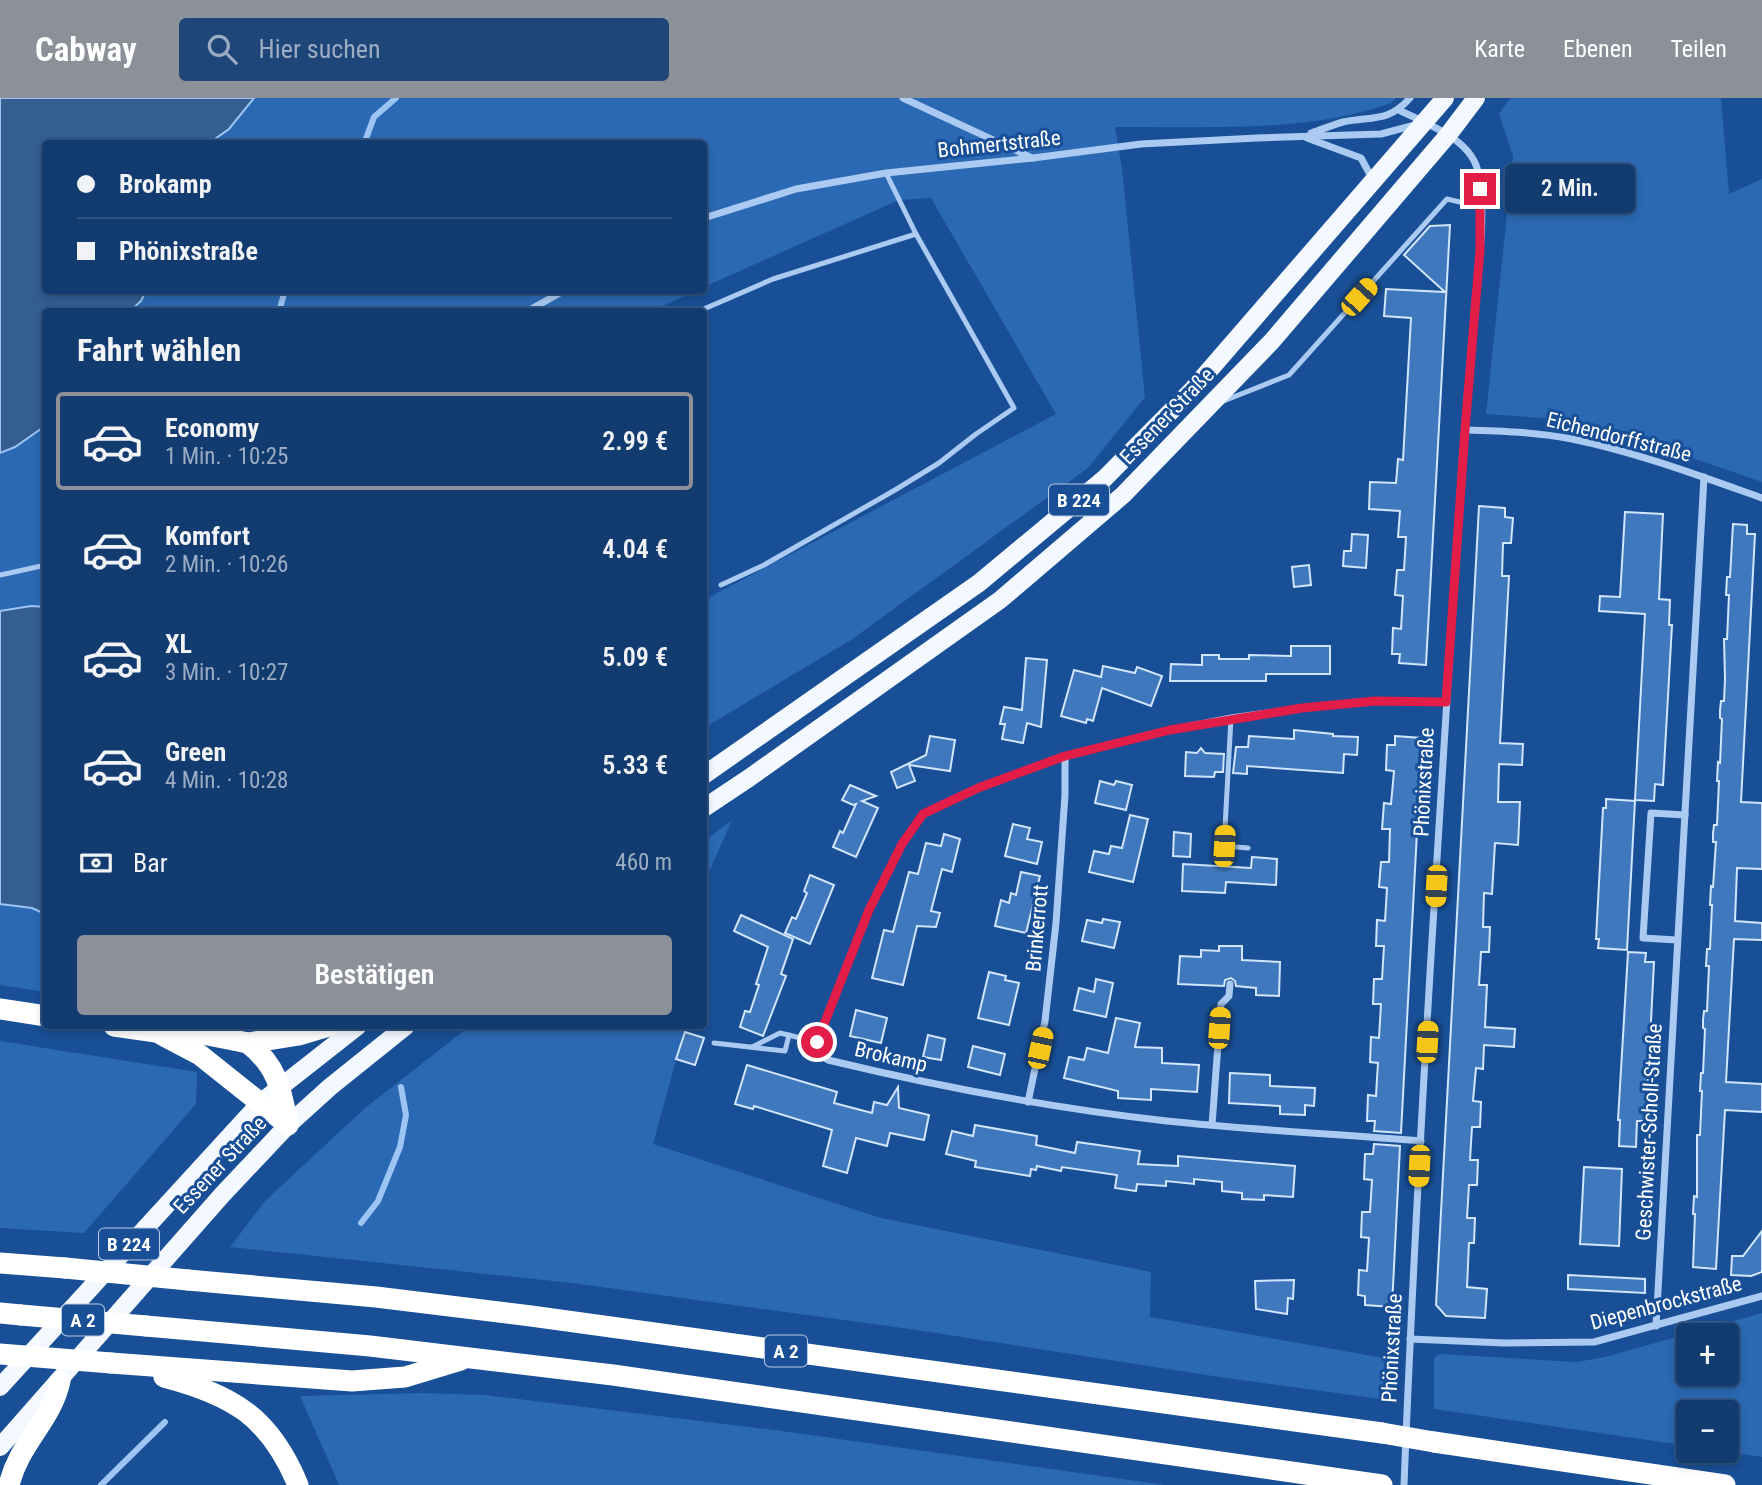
<!DOCTYPE html>
<html lang="de">
<head>
<meta charset="utf-8">
<style>
  body { margin:0; font-family:"Roboto Condensed",sans-serif; background:#1f4678; color:#f1f3f6; height:100vh; display:flex; flex-direction:column; font-size:26px; white-space:nowrap }
  * { box-sizing:border-box; margin:0 }
  p { font-size:23px; color:#9cadc3 }
  .icon { flex:none; width:38px; height:38px; fill:none; stroke:currentColor; stroke-width:2; stroke-linecap:round; stroke-linejoin:round }
  .map { position:relative; flex:1; overflow:hidden }
  .panel { position:absolute; left:42px; top:210px; width:665px; height:721px; display:flex; flex-direction:column; background:#123b70; border-radius:7px; box-shadow:0 4px 10px #0003,0 0 0 2px #315583 }
  .panel>* { flex:none }
  .top-card { position:absolute; left:42px; top:42px; width:665px; height:154px; border-radius:7px; box-shadow:0 4px 10px #0003,0 0 0 2px #315583; display:grid; align-content:center; height:154px; padding:0 35px; background:#123b70 }
  .controls { position:absolute; left:1676px; top:1225px; display:grid; gap:14px }
  .controls a { display:grid; place-items:center; width:63px; height:63px; border-radius:7px; background:#123b70; box-shadow:0 4px 10px #0003,0 0 0 2px #315583; font-size:35px }
  .end { position:absolute; width:32px; height:32px; margin:-16px; border:9px solid #e11d48; background:#fff; box-shadow:0 0 0 4px #fff }
  .from { border-radius:50% }
  .bubble { position:absolute; height:49px; border-radius:7px; background:#123b70; box-shadow:0 4px 10px #0003,0 0 0 2px #315583; font-size:23px; font-weight:600; line-height:49px; text-align:center }
  .car { position:absolute; width:21px; height:42px; margin:-21px -10px; border-radius:9px; box-shadow:0 0 5px 2px #0007; background:linear-gradient(#f5c518 24%,#345 0 40%,#f5c518 0 76%,#345 0 86%,#f5c518 0) }
  .top-card b { display:flex; align-items:center; gap:24px; height:66px; font-size:26px }
  .top-card b+b { border-top:2px solid #315583 }
  .top-card i { width:18px; height:18px; background:#f1f3f6 }
  ul { padding:0; list-style:none }
  li { display:flex; align-items:center; gap:21px; height:98px; margin:0 14px 10px; padding:0 21px; border:4px solid transparent; border-radius:7px }
  li div { flex:1 }
  li b { display:block; font-size:26px }
  li em { font-style:normal; font-weight:600 }
  li.selected { border-color:#8c9099 }
  li>.icon { width:63px; height:63px; stroke-width:1.5 }
  h2 { padding:0 35px; font-size:32px; line-height:84px }
  .pay { display:flex; align-items:center; gap:18px; height:77px; padding:0 35px; font-size:26px }
  .pay p { margin-inline-start:auto }
  .primary-button { display:flex; gap:14px; margin-top:auto; padding:14px 35px }
  .primary-button a { flex:1; height:80px; border-radius:7px; background:#8c9099; color:#fff; font-size:28px; font-weight:600; line-height:80px; text-align:center }
  header { display:flex; align-items:center; gap:42px; box-sizing:border-box; height:98px; padding:0 35px; background:#8c9099; color:#fff }
  header strong { font-size:33px }
  nav { display:flex; gap:38px; margin-inline-start:auto; font-size:24px }
  .search { width:490px; height:63px; background:#1f4678; display:flex; align-items:center; gap:18px; box-sizing:border-box; padding:0 24px; border-radius:7px; color:#9cadc3; font-size:26px }
  .map>svg:first-child { display:block }
  .green { fill:#2b69b4; fill-rule:evenodd }
  .water { fill:#345d90; stroke:#9dc5f3; stroke-width:2 }
  .lines { fill:none; stroke-linecap:round; stroke-linejoin:round }
  .stream { stroke:#9dc5f3; stroke-width:6 }
  .building { fill:#4078bd; stroke:#d1e5fc; stroke-width:2 }
  .lane { stroke:#aacaf1; stroke-width:5 }
  .street { stroke:#aacaf1; stroke-width:7 }
  .primary { stroke:#f4f8ff; stroke-width:18 }
  .highway { stroke:#fff; stroke-width:21 }
  .highway-bridge { stroke:#fff; stroke-width:21 }
  .route { stroke:#e11d48; stroke-width:9 }
  .labels { text-anchor:middle; stroke-width:6; stroke-linejoin:round; paint-order:stroke }
  .shield { fill:#184f96; stroke:#bacae0; stroke-width:2 }
  .shield-label { font-size:19px; font-weight:bold; fill:#fff }
  .street-label { font-size:21px; fill:#fff; stroke:#184f96 }
</style>
</head>
<body>
<header>
<strong>Cabway</strong>
<div class="search"><svg class="icon" aria-label="search" viewBox="0 0 24 24"><circle cx="10" cy="10" r="6"/><path d="M15 15l6 6"/></svg>Hier suchen</div>
<nav><a>Karte</a><a>Ebenen</a><a>Teilen</a></nav>
</header>
<div class="map">
<svg width="1762" height="1387" viewBox="0 0 1762 1387">
  <rect width="100%" height="100%" fill="#184f96"/>
  <!-- green -->
  <g class="green">
    <path d="M254,0H1396L1391,5C1305,36 1206,28 1115,29L1122,71L1145,299L1088,370L851,542L704,630V502L1056,316L931,100L899,102L704,189V46H209L229,31Z"/>
    <polygon points="1510,0 1721,0 1729,96 1762,81 1762,384 1629,338 1556,321 1486,316 1513,58 1499,16"/>
    <polygon points="146,192 696,193 649,214 130,214 141,203"/>
    <polygon points="45,328 45,894 0,887 0,355 15,349"/>
    <polygon points="732,722 704,785 704,743"/>
    <polygon points="470,928 665,928 684,933 653,1046 881,1120 1151,1174 1150,1219 1390,1261 1388,1302 1219,1279 910,1231 572,1185 230,1149 265,1103 365,1010"/>
    <polygon points="0,943 197,974 196,1006 84,1135 0,1130"/>
    <path d="M1762,1215V1359L1719,1353H1727V1314H1689V1348L1434,1311V1260L1440,1256L1577,1264L1605,1259ZM1689,1237H1727V1276H1689Z"/>
    <polygon points="424,1295 485,1297 775,1332 1165,1387 339,1387 300,1298"/>
  </g>
  <!-- water -->
  <g class="water">
    <polygon points="0,0 254,0 229,31 209,45 46,46 46,192 146,193 141,203 130,213 46,214 45,328 15,349 0,355"/>
    <polygon points="31,508 46,509 45,816 32,810 0,806 0,513"/>
  </g>
  <g class="lines">
    <!-- stream -->
    <g class="stream">
      <polyline points="364,46 374,19 396,0"/>
      <polyline points="279,214 285,192"/>
      <polyline points="361,1125 378,1103 400,1049 406,1017 401,989"/>
      <polyline points="101,1387 165,1324"/>
    </g>
  </g>
  <!-- building -->
  <g class="building">
    <polygon points="1450,127 1426,567 1399,565 1400,556 1392,556 1393,530 1401,531 1403,498 1395,497 1397,472 1404,472 1406,439 1398,439 1400,413 1369,411 1370,384 1396,385 1398,361 1403,362 1411,220 1384,218 1386,191 1445,194 1404,157 1430,128"/>
    <polygon points="1479,408 1505,410 1505,419 1513,420 1511,445 1503,445 1502,478 1509,478 1500,645 1523,646 1522,667 1499,666 1498,704 1520,704 1518,747 1495,745 1492,796 1484,795 1483,829 1490,829 1489,854 1481,854 1480,871 1479,887 1487,887 1485,929 1515,931 1514,949 1484,947 1483,971 1476,970 1473,1003 1481,1004 1480,1029 1472,1029 1470,1062 1478,1062 1477,1087 1469,1087 1467,1120 1475,1120 1474,1145 1469,1145 1467,1189 1487,1191 1485,1220 1446,1218 1436,1207"/>
    <polygon points="1625,414 1663,416 1659,501 1670,502 1669,527 1672,527 1663,687 1655,686 1654,703 1635,702 1645,516 1599,513 1600,498 1620,499"/>
    <polygon points="1733,426 1747,427 1747,436 1755,436 1741,704 1762,705 1762,771 1737,770 1735,823 1762,825 1762,842 1734,841 1726,984 1762,986 1762,1014 1725,1012 1716,1171 1693,1169 1695,1116 1693,1116 1694,1098 1697,1099 1697,1037 1700,1037 1702,993 1700,993 1701,975 1703,975 1705,931 1703,930 1703,922 1704,913 1707,913 1709,868 1706,868 1707,851 1710,851 1712,807 1710,807 1711,788 1713,789 1716,744 1713,744 1713,736 1714,727 1717,727 1719,683 1717,683 1718,664 1720,665 1722,621 1720,620 1720,612 1721,603 1724,603 1725,581 1724,541 1727,541 1729,497 1726,497 1727,479 1730,479"/>
    <polygon points="1352,436 1368,437 1366,470 1343,468 1344,453 1351,453"/>
    <polygon points="1309,467 1311,487 1294,489 1292,469"/>
    <polygon points="1291,548 1330,548 1330,576 1266,576 1266,583 1170,583 1171,566 1202,567 1202,557 1219,557 1219,561 1249,561 1249,557 1291,558"/>
    <polygon points="1026,560 1047,562 1041,629 1027,625 1023,645 1002,641 1005,626 1000,626 1004,609 1022,612"/>
    <polygon points="1103,568 1135,575 1137,569 1162,578 1151,608 1102,590 1093,623 1087,621 1086,625 1061,618 1074,572 1101,579"/>
    <polygon points="1294,632 1333,636 1333,638 1358,639 1357,657 1344,656 1343,675 1247,668 1247,676 1233,675 1236,649 1248,649 1249,638 1294,641"/>
    <polygon points="930,638 955,642 950,673 909,667 915,683 897,690 891,674 926,657"/>
    <polygon points="1395,638 1422,640 1401,1035 1374,1033 1375,1023 1367,1023 1368,997 1376,998 1377,980 1378,965 1370,964 1371,939 1379,940 1381,906 1373,906 1374,881 1382,881 1384,848 1376,848 1377,822 1385,823 1387,790 1379,789 1381,764 1389,764 1390,731 1382,731 1384,705 1391,706 1394,673 1386,672 1387,647 1395,647"/>
    <polygon points="1201,650 1205,655 1224,656 1223,674 1215,674 1214,679 1185,678 1186,654 1197,655"/>
    <polygon points="1100,683 1114,687 1116,683 1132,687 1126,712 1095,705"/>
    <polygon points="850,687 876,698 862,703 878,710 856,759 833,749 840,733 843,735 856,706 853,707 842,702"/>
    <polygon points="1606,701 1635,703 1627,852 1598,850 1599,841 1596,841 1603,710 1606,710"/>
    <polygon points="1130,717 1148,721 1133,784 1089,774 1094,753 1109,756 1111,748 1122,750"/>
    <polygon points="1013,726 1030,730 1027,741 1042,744 1037,766 1005,758"/>
    <polygon points="1174,734 1191,736 1190,759 1173,758"/>
    <polygon points="944,736 960,741 952,774 942,771 931,813 940,815 936,829 917,828 903,887 872,880 884,832 893,834 909,774 918,776 926,745 941,748"/>
    <polygon points="1252,759 1277,761 1276,787 1226,784 1225,795 1182,793 1183,766 1251,770"/>
    <polygon points="1021,774 1040,778 1026,835 995,828 1001,802 1009,805 1011,795 1016,797"/>
    <polygon points="810,777 834,787 810,846 785,835 792,819 796,821 807,795 804,793"/>
    <polygon points="741,817 793,841 781,876 786,878 763,938 740,929 745,913 750,914 759,887 756,886 768,849 734,833"/>
    <polygon points="1103,821 1120,824 1114,850 1082,843 1087,822 1102,825"/>
    <polygon points="1219,848 1242,848 1242,862 1280,864 1279,898 1256,897 1256,890 1236,888 1235,883 1231,880 1225,882 1224,888 1178,886 1180,858 1201,859 1201,852 1219,853"/>
    <polygon points="1628,854 1646,855 1645,864 1654,864 1646,1023 1637,1023 1636,1049 1619,1048 1620,1022 1618,1022"/>
    <polygon points="989,874 1006,878 1005,882 1019,885 1009,927 978,920"/>
    <polygon points="1096,881 1113,885 1106,919 1074,912 1079,890 1094,894"/>
    <polygon points="856,912 887,920 881,945 850,938"/>
    <polygon points="1116,920 1140,925 1135,949 1162,950 1162,965 1199,967 1197,994 1151,991 1151,1002 1118,1000 1118,993 1064,980 1069,959 1084,962 1087,950 1108,955"/>
    <polygon points="685,934 704,940 695,967 676,961"/>
    <polygon points="928,937 945,941 941,962 923,959"/>
    <polygon points="973,948 1005,956 1000,977 968,969"/>
    <polygon points="747,967 837,994 834,1005 872,1015 874,1004 887,1007 898,989 899,1010 929,1017 924,1042 890,1035 887,1048 856,1040 847,1075 823,1068 832,1032 754,1008 753,1011 735,1006"/>
    <polygon points="1230,975 1270,977 1270,988 1315,990 1314,1008 1305,1007 1305,1017 1280,1016 1280,1008 1229,1005"/>
    <polygon points="975,1027 1037,1038 1036,1047 1075,1055 1077,1044 1140,1053 1138,1066 1178,1068 1178,1058 1295,1068 1293,1099 1264,1097 1264,1102 1242,1101 1242,1095 1222,1093 1222,1084 1194,1081 1194,1086 1166,1083 1166,1088 1137,1086 1136,1093 1115,1090 1117,1077 1062,1069 1061,1073 1037,1068 1036,1072 1031,1071 1030,1078 975,1069 976,1063 946,1056 952,1033 973,1038"/>
    <polygon points="1374,1046 1400,1048 1392,1209 1365,1207 1365,1198 1358,1197 1359,1172 1367,1173 1369,1140 1361,1139 1362,1114 1370,1114 1372,1082 1364,1081 1365,1056 1373,1056"/>
    <polygon points="1584,1069 1622,1071 1619,1148 1580,1146"/>
    <polygon points="1762,1133 1762,1174 1751,1178 1731,1177 1732,1158 1743,1158"/>
    <polygon points="1568,1177 1645,1181 1645,1195 1568,1191"/>
    <polygon points="1294,1182 1293,1201 1288,1200 1287,1216 1256,1211 1255,1183"/>
  </g>
  <g class="lines">
    <!-- lane -->
    <g class="lane">
      <polyline points="697,214 773,181 916,136"/>
      <polyline points="1221,304 1289,277 1447,101 1481,109"/>
      <polyline points="0,477 46,467"/>
      <polyline points="721,487 764,467 895,392 939,365 976,336 1014,310 916,136 886,75"/>
      <polyline points="1231,620 1224,748 1248,750"/>
      <polyline points="714,945 785,953 789,937"/>
      <polyline points="752,949 780,935 817,944"/>
    </g>
    <!-- street -->
    <g class="street">
      <polyline points="903,0 1032,60"/>
      <path d="M1399,12C1425,25 1468,40 1477,70C1487,103 1479,170 1475,205C1470,269 1464,333 1460,397C1439,727 1417,1057 1404,1387"/>
      <path d="M1311,35C1321,32 1332,27 1343,24C1372,18 1388,25 1410,0"/>
      <polyline points="1307,40 1361,60 1373,82"/>
      <polyline points="704,120 796,91 886,75 1033,60 1141,46 1257,40 1381,36 1415,27"/>
      <polyline points="526,214 565,192"/>
      <path d="M1465,332C1501,333 1536,334 1572,341C1636,354 1700,378 1762,400"/>
      <polyline points="1677,842 1643,840 1651,715 1685,717"/>
      <polyline points="1028,1004 1045,923 1056,825 1065,697 1065,658"/>
      <polyline points="1212,1027 1221,906 1229,898 1230,886"/>
      <path d="M1421,1043C1336,1036 1251,1032 1167,1023C1052,1010 940,989 828,962L821,958L817,944L869,812L902,746L923,716L978,690L1065,658L1170,632L1231,620L1302,610L1375,603L1446,604"/>
      <polyline points="1656,1228 1704,379"/>
      <polyline points="1410,1241 1504,1245 1594,1244 1762,1198"/>
    </g>
    <!-- primary -->
    <g class="primary">
      <polyline points="704,677 979,485 1104,381 1193,291 1445,0"/>
      <polyline points="704,710 749,680 1000,502 1123,397 1272,243 1448,37 1476,0"/>
      <polyline points="0,1289 260,1005 358,928"/>
      <polyline points="0,1349 222,1097 288,1027 330,989 406,928"/>
    </g>
    <!-- highway -->
    <g class="highway">
      <polyline points="0,911 46,918"/>
      <polyline points="114,928 156,934 208,937 248,945 299,937 329,928"/>
      <polyline points="162,937 200,957 288,1027"/>
      <path d="M248,945C278,969 281,991 288,1027"/>
      <polyline points="0,1165 65,1170"/>
      <polyline points="188,1182 376,1199 531,1218 1382,1335"/>
      <polyline points="0,1215 21,1217"/>
      <polyline points="146,1228 370,1248 613,1277 1382,1387"/>
      <polyline points="111,1265 352,1283 405,1279 461,1262"/>
      <path d="M164,1279C233,1297 270,1319 298,1387"/>
      <polyline points="1434,1344 1725,1387"/>
      <path d="M9,1387C19,1345 52,1322 60,1283"/>
    </g>
    <!-- highway-bridge -->
    <g class="highway-bridge">
      <polyline points="65,1170 188,1182"/>
      <polyline points="21,1217 146,1228"/>
      <polyline points="0,1256 111,1265"/>
      <polyline points="1382,1335 1434,1344"/>
    </g>
  </g>
  <g class="lines">
    <!-- route -->
    <polyline class="route" points="817,944 869,812 902,746 923,716 978,690 1065,658 1170,632 1302,610 1375,603 1446,604 1465,332 1480,152 1480,91"/>
  </g>
  <g class="labels">
    <!-- shield labels -->
    <g class="shield">
      <rect x="1049" y="386.5" width="60" height="31" rx="5"/>
      <rect x="99" y="1130.5" width="60" height="31" rx="5"/>
      <rect x="62" y="1206.5" width="42" height="31" rx="5"/>
      <rect x="765" y="1237.5" width="42" height="31" rx="5"/>
    </g>
    <g class="shield-label">
      <text x="1079" y="409">B 224</text>
      <text x="129" y="1153">B 224</text>
      <text x="83" y="1229">A 2</text>
      <text x="786" y="1260">A 2</text>
    </g>
    <!-- street labels -->
    <g class="street-label">
      <text transform="translate(999 46) rotate(-6)" y="7">Bohmertstraße</text>
      <text transform="translate(1167 318) rotate(-46)" y="7">Essener Straße</text>
      <text transform="translate(1619 339) rotate(14)" y="7">Eichendorffstraße</text>
      <text transform="translate(1424 684) rotate(-87)" y="7">Phönixstraße</text>
      <text transform="translate(1037 830) rotate(-85)" y="7">Brinkerrott</text>
      <text transform="translate(891 959) rotate(13)" y="7">Brokamp</text>
      <text transform="translate(1649 1034) rotate(-87)" y="7">Geschwister-Scholl-Straße</text>
      <text transform="translate(220 1067) rotate(-47)" y="7">Essener Straße</text>
      <text transform="translate(1666 1205) rotate(-15)" y="7">Diepenbrockstraße</text>
      <text transform="translate(1392 1250) rotate(-87)" y="7">Phönixstraße</text>
    </g>
  </g>
</svg>
<div class="controls">
<a>+</a>
<a>−</a>
</div>
<i class="end from" style="left:817px;top:944px"></i>
<i class="end" style="left:1480px;top:91px"></i>
<div class="bubble" style="left:1505px;top:66px;width:130px">2 Min.</div>
<i class="car" style="left:1359px;top:199px;rotate:42deg"></i>
<i class="car" style="left:1224px;top:748px;rotate:3deg"></i>
<i class="car" style="left:1436px;top:788px;rotate:183deg"></i>
<i class="car" style="left:1219px;top:930px;rotate:4deg"></i>
<i class="car" style="left:1427px;top:944px;rotate:3deg"></i>
<i class="car" style="left:1040px;top:950px;rotate:12deg"></i>
<i class="car" style="left:1419px;top:1068px;rotate:183deg"></i>
<div class="top-card">
<b><i class="from"></i>Brokamp</b>
<b><i></i>Phönixstraße</b>
</div>
<section class="panel">
<h2>Fahrt wählen</h2>
<ul>
<li class="selected"><svg class="icon" aria-label="car" viewBox="0 0 24 24"><path d="M5 17H2v-5l4-1 3-4h7l3 4 3 1v5h-3M9 17h6M6 11h13"/><circle cx="7" cy="17" r="2"/><circle cx="17" cy="17" r="2"/></svg><div><b>Economy</b><p>1 Min. · 10:25</p></div><em>2.99 €</em></li>
<li><svg class="icon" aria-label="car" viewBox="0 0 24 24"><path d="M5 17H2v-5l4-1 3-4h7l3 4 3 1v5h-3M9 17h6M6 11h13"/><circle cx="7" cy="17" r="2"/><circle cx="17" cy="17" r="2"/></svg><div><b>Komfort</b><p>2 Min. · 10:26</p></div><em>4.04 €</em></li>
<li><svg class="icon" aria-label="car" viewBox="0 0 24 24"><path d="M5 17H2v-5l4-1 3-4h7l3 4 3 1v5h-3M9 17h6M6 11h13"/><circle cx="7" cy="17" r="2"/><circle cx="17" cy="17" r="2"/></svg><div><b>XL</b><p>3 Min. · 10:27</p></div><em>5.09 €</em></li>
<li><svg class="icon" aria-label="car" viewBox="0 0 24 24"><path d="M5 17H2v-5l4-1 3-4h7l3 4 3 1v5h-3M9 17h6M6 11h13"/><circle cx="7" cy="17" r="2"/><circle cx="17" cy="17" r="2"/></svg><div><b>Green</b><p>4 Min. · 10:28</p></div><em>5.33 €</em></li>
</ul>
<div class="pay"><svg class="icon" aria-label="cash" viewBox="0 0 24 24"><path d="M3 7h18v10H3z"/><circle cx="12" cy="12" r="2"/></svg>Bar<p>460 m</p></div>
<div class="primary-button"><a>Bestätigen</a></div>
</section>
</div>
</body>
</html>
